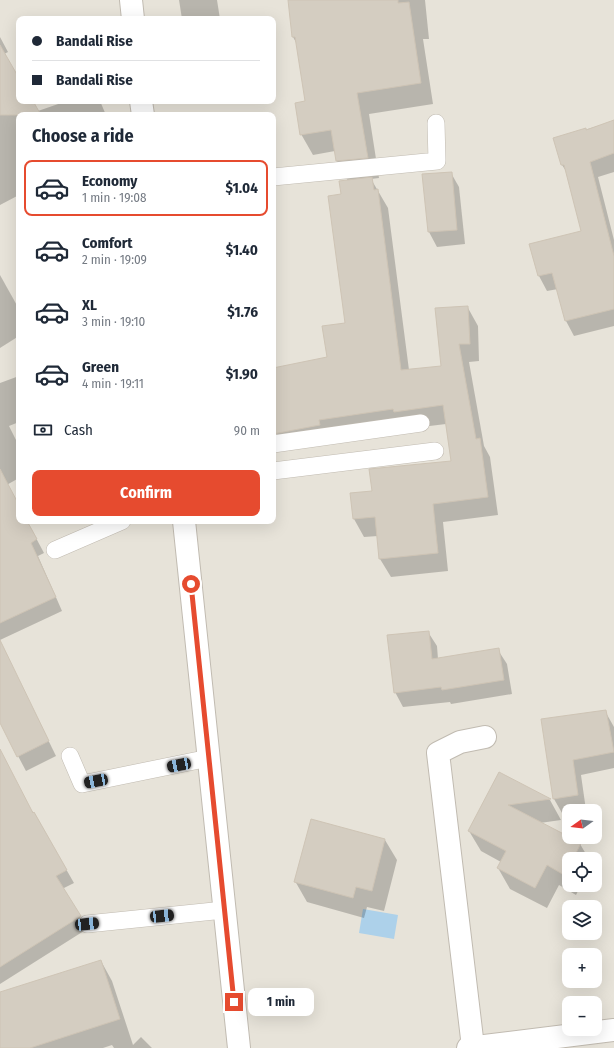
<!DOCTYPE html>
<html lang="en">
<head>
<meta charset="utf-8">
<style>
  body { margin:0; font-family:"Fira Sans Condensed",sans-serif; background:#f2f2f3; color:#1f2937; height:100vh; display:flex; flex-direction:column; font-size:15px; white-space:nowrap }
  * { box-sizing:border-box; margin:0 }
  p { font-size:13px; color:#747a83 }
  .icon { flex:none; width:22px; height:22px; fill:none; stroke:currentColor; stroke-width:2; stroke-linecap:round; stroke-linejoin:round }
  .map { position:relative; flex:1; overflow:hidden }
  .drawer { position:absolute; left:16px; top:112px; width:260px; height:412px; display:flex; flex-direction:column; background:#fff; border-radius:8px; box-shadow:0 4px 16px #0002 }
  .drawer>* { flex:none }
  .top-card { position:absolute; left:16px; top:16px; width:260px; height:88px; border-radius:8px; box-shadow:0 4px 16px #0002; display:grid; align-content:center; height:88px; padding:0 16px; background:#fff }
  .needle { width:26px; rotate:256deg }
  .tools { position:absolute; left:562px; top:804px; display:grid; gap:8px }
  .tools a { display:grid; place-items:center; width:40px; height:40px; border-radius:8px; background:#fff; box-shadow:0 4px 16px #0002; font-size:20px }
  .end { position:absolute; width:18px; height:18px; margin:-9px; border:5px solid #e64b2f; background:#fff; box-shadow:0 0 0 2px #fff }
  .from { border-radius:50% }
  .bubble { position:absolute; height:28px; border-radius:8px; background:#fff; box-shadow:0 4px 16px #0002; font-size:13px; font-weight:700; line-height:28px; text-align:center }
  .car { position:absolute; width:12px; height:24px; margin:-12px -6px; border-radius:5px; box-shadow:0 0 3px 1px #0007; background:linear-gradient(#222 24%,#8ab4d8 0 40%,#222 0 76%,#8ab4d8 0 86%,#222 0) }
  .top-card b { display:flex; align-items:center; gap:14px; height:38px; font-size:15px }
  .top-card b+b { border-top:1px solid #e0e1e3 }
  .top-card i { width:10px; height:10px; background:#1f2937 }
  ul { padding:0; list-style:none }
  li { display:flex; align-items:center; gap:12px; height:56px; margin:0 8px 6px; padding:0 8px; border:2px solid transparent; border-radius:8px }
  li div { flex:1 }
  li b { display:block; font-size:15px }
  li em { font-style:normal; font-weight:700 }
  li.active { border-color:#e64b2f }
  li>.icon { width:36px; height:36px; stroke-width:1.5 }
  h2 { padding:0 16px; font-size:18px; line-height:48px }
  .pay { display:flex; align-items:center; gap:10px; height:44px; padding:0 16px; font-size:15px }
  .pay p { margin-inline-start:auto }
  .button { display:flex; gap:8px; margin-top:auto; padding:8px 16px }
  .button a { flex:1; height:46px; border-radius:8px; background:#e64b2f; color:#fff; font-size:16px; font-weight:700; line-height:46px; text-align:center }
  .map>svg:first-child { display:block }
  .residential { fill:#e7e3d9; fill-rule:evenodd }
  .water { fill:#add1ea }
  .shadow { fill:#0003 }
  .building { fill:#d4cdc1; stroke:#cec4b5 }
  .lines { fill:none; stroke-linecap:round; stroke-linejoin:round }
  .service-casing { stroke:#c1bbb1; stroke-width:18 }
  .minor-casing { stroke:#c1bbb1; stroke-width:24 }
  .tertiary-casing { stroke:#c1bbb1; stroke-width:24 }
  .service { stroke:#fff; stroke-width:17 }
  .minor { stroke:#fff; stroke-width:22 }
  .tertiary { stroke:#fff; stroke-width:22 }
  .route { stroke:#e64b2f; stroke-width:5 }
</style>
</head>
<body>
<div class="map">
<svg width="614" height="1048" viewBox="0 0 614 1048">
  <rect width="100%" height="100%" fill="#f4f1ea"/>
  <!-- residential -->
  <path class="residential" d="M0,0H614V1048H0ZM19,19H273V101H19ZM19,115H273V521H19ZM569,811H595V837H569ZM569,859H595V885H569ZM569,907H595V933H569ZM569,955H595V981H569ZM569,1003H595V1029H569Z"/>
  <!-- water -->
  <polygon class="water" points="363,909 398,915 394,939 359,933"/>
  <!-- shadow -->
  <g class="shadow">
    <polygon points="179,0 217,0 220,19 182,19"/>
    <polygon points="289,0 425,0 429,39 423,39 433,104 369,114 379,178 371,179 388,208 409,370 442,367 468,308 478,326 479,361 469,362 484,446 490,457 498,515 443,522 448,571 391,577 380,559 378,536 364,537 354,519 351,494 373,492 452,462 446,424 405,429 286,451 276,433 273,421 273,369 328,358 346,324 342,195 348,181 337,161 335,151 313,155 301,134 306,102 298,46 293,37"/>
    <polygon points="0,37 8,52 4,54 19,80 19,101 27,101 32,113 67,101 100,101 106,115 19,115 19,195 0,205"/>
    <polygon points="614,121 614,172 598,177 614,240 614,326 574,336 566,321 558,289 547,291 539,276 531,244 583,232 568,174 562,165 555,139"/>
    <polygon points="451,173 459,187 465,244 437,247 429,232 423,175"/>
    <polygon points="0,275 19,309 19,336 0,348"/>
    <polygon points="19,376 19,422 9,426 19,446 19,478 3,487 0,481 0,383"/>
    <polygon points="0,495 19,506 19,521 27,521 44,553 38,556 62,611 0,640"/>
    <polygon points="428,632 437,646 438,659 498,650 507,664 512,694 451,704 450,702 403,707 395,692"/>
    <polygon points="32,707 56,756 26,771 18,756"/>
    <polygon points="605,711 614,727 614,768 581,775 586,810 569,811 569,812 562,813 554,799 543,720"/>
    <polygon points="499,773 550,800 561,820 540,823 580,844 589,859 569,859 569,885 581,885 576,895 559,885 547,908 510,889 498,868 501,862 481,851 469,831"/>
    <polygon points="0,779 34,813 74,883 62,889 87,929 0,984"/>
    <polygon points="385,840 397,860 384,911 367,907 364,918 307,902 295,881"/>
    <polygon points="101,961 112,981 133,1045 141,1037 152,1048 114,1048 112,1045 103,1048 0,1048 0,993"/>
  </g>
  <!-- building -->
  <g class="building">
    <polygon points="288,0 398,0 398,3 409,2 421,83 357,93 368,158 336,161 331,130 300,135 295,103 305,101 295,37 292,37"/>
    <polygon points="0,45 19,78 19,101 33,101 41,115 0,115"/>
    <polygon points="614,120 614,153 590,162 614,256 614,309 565,321 552,273 538,276 529,244 581,231 564,165 561,165 553,138 586,128 586,130"/>
    <polygon points="452,172 457,230 428,232 422,174"/>
    <polygon points="372,177 374,190 378,189 401,370 441,366 435,308 468,306 470,344 459,344 476,439 480,438 488,497 433,504 438,553 379,559 375,517 353,519 350,493 372,491 369,469 451,461 443,405 394,412 393,409 319,420 320,425 273,434 273,368 327,357 322,326 345,323 328,196 341,194 339,181"/>
    <polygon points="0,469 19,505 19,521 27,521 37,539 31,543 56,597 0,623"/>
    <polygon points="429,631 432,659 499,648 504,680 442,690 441,687 394,693 387,635"/>
    <polygon points="0,640 49,741 17,757 0,723"/>
    <polygon points="606,710 614,752 573,760 578,795 553,799 541,719"/>
    <polygon points="0,749 33,813 34,812 67,870 56,876 81,916 0,967"/>
    <polygon points="499,772 551,799 508,805 581,843 573,859 569,859 569,866 564,875 547,865 535,888 497,868 506,851 468,831"/>
    <polygon points="311,819 385,839 372,891 356,887 353,898 294,882"/>
    <polygon points="101,960 120,1019 30,1048 0,1048 0,992"/>
  </g>
  <g class="lines">
    <defs>
      <g id="service">
        <polyline points="273,177 437,161 436,123"/>
        <polyline points="273,444 421,423"/>
        <polyline points="273,471 435,451"/>
        <polyline points="55,550 122,521"/>
        <polyline points="70,756 82,784 209,758"/>
        <polyline points="87,924 224,910"/>
      </g>
      <g id="minor">
        <polyline points="473,1047 438,753 460,742 485,737"/>
        <polyline points="468,1048 614,1030"/>
      </g>
      <g id="tertiary">
        <polyline points="131,0 133,19"/>
        <polyline points="141,101 143,115"/>
        <polyline points="184,521 239,1048"/>
      </g>
    </defs>
    <!-- service casing -->
    <use href="#service" class="service-casing"/>
    <!-- minor casing -->
    <use href="#minor" class="minor-casing"/>
    <!-- tertiary casing -->
    <use href="#tertiary" class="tertiary-casing"/>
    <!-- service -->
    <use href="#service" class="service"/>
    <!-- minor -->
    <use href="#minor" class="minor"/>
    <!-- tertiary -->
    <use href="#tertiary" class="tertiary"/>
  </g>
  <g class="lines">
    <!-- route -->
    <polyline class="route" points="191,584 234,1002"/>
  </g>
</svg>
<div class="tools">
<a><svg class="needle" viewBox="-14 -14 28 28"><path d="M0-13l5 13h-10z" fill="#e53935"/><path d="M0 13l5-13h-10z" fill="#747a83"/></svg></a>
<a><svg class="icon" aria-label="locate" viewBox="0 0 24 24"><circle cx="12" cy="12" r="6"/><path d="M12 2v4M12 18v4M2 12h4M18 12h4"/></svg></a>
<a><svg class="icon" aria-label="layers" viewBox="0 0 24 24"><path d="M12 4l9 5-9 5-9-5zM3 14l9 5 9-5"/></svg></a>
<a>+</a>
<a>−</a>
</div>
<i class="end from" style="left:191px;top:584px"></i>
<i class="end" style="left:234px;top:1002px"></i>
<div class="bubble" style="left:248px;top:988px;width:66px">1 min</div>
<i class="car" style="left:179px;top:765px;rotate:259deg"></i>
<i class="car" style="left:96px;top:781px;rotate:259deg"></i>
<i class="car" style="left:162px;top:916px;rotate:84deg"></i>
<i class="car" style="left:87px;top:924px;rotate:84deg"></i>
<div class="top-card">
<b><i class="from"></i>Bandali Rise</b>
<b><i></i>Bandali Rise</b>
</div>
<section class="drawer">
<h2>Choose a ride</h2>
<ul>
<li class="active"><svg class="icon" aria-label="car" viewBox="0 0 24 24"><path d="M5 17H2v-5l4-1 3-4h7l3 4 3 1v5h-3M9 17h6M6 11h13"/><circle cx="7" cy="17" r="2"/><circle cx="17" cy="17" r="2"/></svg><div><b>Economy</b><p>1 min · 19:08</p></div><em>$1.04</em></li>
<li><svg class="icon" aria-label="car" viewBox="0 0 24 24"><path d="M5 17H2v-5l4-1 3-4h7l3 4 3 1v5h-3M9 17h6M6 11h13"/><circle cx="7" cy="17" r="2"/><circle cx="17" cy="17" r="2"/></svg><div><b>Comfort</b><p>2 min · 19:09</p></div><em>$1.40</em></li>
<li><svg class="icon" aria-label="car" viewBox="0 0 24 24"><path d="M5 17H2v-5l4-1 3-4h7l3 4 3 1v5h-3M9 17h6M6 11h13"/><circle cx="7" cy="17" r="2"/><circle cx="17" cy="17" r="2"/></svg><div><b>XL</b><p>3 min · 19:10</p></div><em>$1.76</em></li>
<li><svg class="icon" aria-label="car" viewBox="0 0 24 24"><path d="M5 17H2v-5l4-1 3-4h7l3 4 3 1v5h-3M9 17h6M6 11h13"/><circle cx="7" cy="17" r="2"/><circle cx="17" cy="17" r="2"/></svg><div><b>Green</b><p>4 min · 19:11</p></div><em>$1.90</em></li>
</ul>
<div class="pay"><svg class="icon" aria-label="cash" viewBox="0 0 24 24"><path d="M3 7h18v10H3z"/><circle cx="12" cy="12" r="2"/></svg>Cash<p>90 m</p></div>
<div class="button"><a>Confirm</a></div>
</section>
</div>
</body>
</html>
